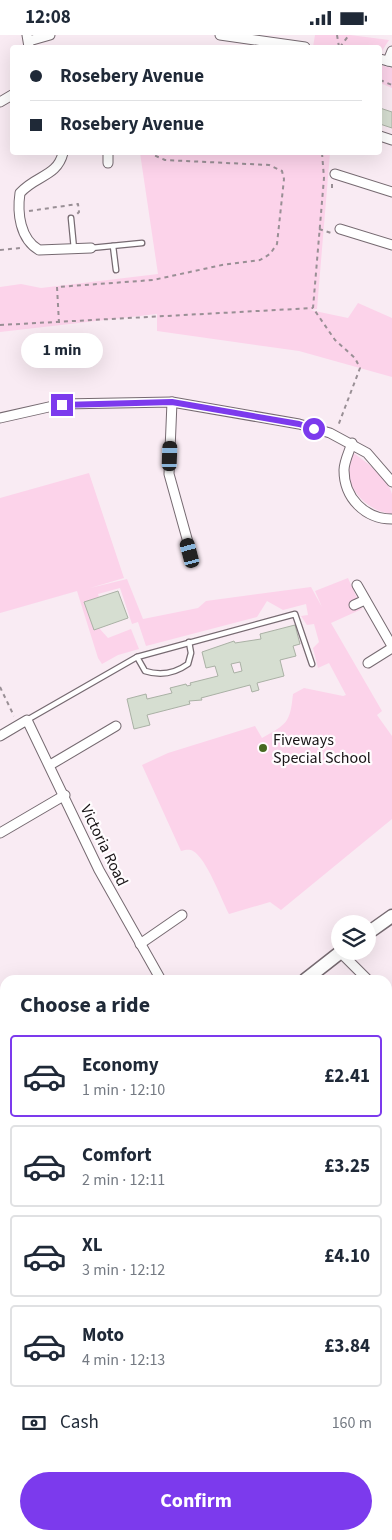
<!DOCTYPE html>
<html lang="en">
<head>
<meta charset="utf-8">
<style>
  body { margin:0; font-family:"Source Sans 3",sans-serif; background:#f6f6f7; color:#1f2937; height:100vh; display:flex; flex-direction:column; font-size:19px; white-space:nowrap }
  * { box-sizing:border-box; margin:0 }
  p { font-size:16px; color:#747a83 }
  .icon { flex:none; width:28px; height:28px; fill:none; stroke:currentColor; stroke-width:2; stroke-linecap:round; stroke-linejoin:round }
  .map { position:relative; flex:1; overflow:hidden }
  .side { position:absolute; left:0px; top:940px; width:392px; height:565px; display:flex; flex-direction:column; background:#fff; border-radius:15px 15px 0 0; box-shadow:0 5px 20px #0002 }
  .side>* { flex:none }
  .top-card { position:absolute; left:10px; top:10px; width:372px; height:110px; border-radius:5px; box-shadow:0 5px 20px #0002; display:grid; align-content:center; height:110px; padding:0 20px; background:#fff }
  .tools { position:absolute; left:331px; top:880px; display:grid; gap:10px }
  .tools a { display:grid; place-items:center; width:45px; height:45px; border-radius:50%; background:#fff; box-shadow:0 5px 20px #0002; font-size:25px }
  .end { position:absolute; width:22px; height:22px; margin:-11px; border:6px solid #7c3aed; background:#fff; box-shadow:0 0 0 2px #fff }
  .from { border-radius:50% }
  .bubble { position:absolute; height:35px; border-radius:18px; background:#fff; box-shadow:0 5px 20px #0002; font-size:16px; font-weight:700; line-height:35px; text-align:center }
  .car { position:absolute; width:15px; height:30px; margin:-15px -8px; border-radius:6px; box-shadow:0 0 4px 1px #0007; background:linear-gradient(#222 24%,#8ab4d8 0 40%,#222 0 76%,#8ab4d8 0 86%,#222 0) }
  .top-card b { display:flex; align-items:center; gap:18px; height:48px; font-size:19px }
  .top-card b+b { border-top:1px solid #e0e1e3 }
  .top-card i { width:12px; height:12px; background:#1f2937 }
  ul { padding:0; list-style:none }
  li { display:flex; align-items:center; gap:15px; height:82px; margin:0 10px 8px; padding:0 10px; border:2px solid #e0e1e3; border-radius:5px }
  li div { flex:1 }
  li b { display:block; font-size:19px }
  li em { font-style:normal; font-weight:700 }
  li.current { border-color:#7c3aed }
  li>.icon { width:45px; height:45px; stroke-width:1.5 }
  h2 { padding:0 20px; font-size:22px; line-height:60px }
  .pay { display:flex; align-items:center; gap:12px; height:55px; padding:0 20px; font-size:19px }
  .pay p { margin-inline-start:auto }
  .primary-button { display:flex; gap:10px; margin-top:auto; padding:10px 20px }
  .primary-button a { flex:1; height:58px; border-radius:30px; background:#7c3aed; color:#fff; font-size:20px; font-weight:700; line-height:58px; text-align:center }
  .status { display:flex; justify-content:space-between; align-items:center; height:35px; padding:0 25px; background:#fff; direction:ltr }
  .status svg { height:14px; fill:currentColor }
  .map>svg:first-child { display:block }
  .green { fill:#fcd3ea }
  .building { fill:#d6ded1; stroke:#aab1a5; fill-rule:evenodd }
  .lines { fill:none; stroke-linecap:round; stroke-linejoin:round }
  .lane-casing { stroke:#766a71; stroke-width:7 }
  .street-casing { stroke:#766a71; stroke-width:11 }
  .secondary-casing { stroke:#766a71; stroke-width:15 }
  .primary-casing { stroke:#766a71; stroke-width:16 }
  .path { stroke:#998f95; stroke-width:2; stroke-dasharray:4 4; stroke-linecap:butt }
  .lane { stroke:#fff; stroke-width:4.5 }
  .street { stroke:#fff; stroke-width:9 }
  .secondary { stroke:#fff; stroke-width:12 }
  .primary { stroke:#fff; stroke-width:14 }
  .rail { stroke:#7b7277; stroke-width:3 }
  .route { stroke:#7c3aed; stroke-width:6 }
  .poi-dot { fill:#466921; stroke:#fffcfe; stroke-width:2 }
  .labels { text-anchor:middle; stroke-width:4.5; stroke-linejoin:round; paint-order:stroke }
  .poi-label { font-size:16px; fill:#181416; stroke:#fffcfe; text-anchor:start }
  .street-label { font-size:16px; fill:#181416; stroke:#fffcfe }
</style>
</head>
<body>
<div class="status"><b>12:08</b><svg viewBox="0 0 49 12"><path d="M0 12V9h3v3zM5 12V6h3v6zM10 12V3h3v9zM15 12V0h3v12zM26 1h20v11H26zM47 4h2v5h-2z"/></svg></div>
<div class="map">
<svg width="392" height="1505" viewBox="0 0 392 1505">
  <rect width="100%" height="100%" fill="#f9ebf3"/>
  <!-- green -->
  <g class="green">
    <polygon points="315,0 350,0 389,5 380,19 380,12 313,12"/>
    <polygon points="380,30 392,33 392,53 380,48"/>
    <polygon points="140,118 330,118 317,274 310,275 348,283 358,268 392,283 392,342 299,316 157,296 157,279 0,297 0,252 21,249 41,253 158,239"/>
    <path d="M353,418C366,426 388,444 392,459C392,465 392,473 392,479C365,477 336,445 353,418Z"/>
    <path d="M89,438L124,543L90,553L127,544L143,584L198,573L206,566L311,552L322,572L315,556L348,543L362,574L331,588L382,676L377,680L392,701V784L281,875L270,867L229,879C221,864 207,824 193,816C189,814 186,815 181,816L142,730L168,718L255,691L262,703C287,689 290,688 293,659L304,653L343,661L346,660L329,628L318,633L313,613L319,607L314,589L307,590L301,581L308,580L306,569L283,575L267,566L257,582L146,611L138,587L132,589L120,553L98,559L99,562L84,567L94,595L99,593L108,603L131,594L139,614L118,620L102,629L98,623L77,556L0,578V463Z"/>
    <polygon points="0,1269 5,1272 5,1500 174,1500 170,1505 0,1505"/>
  </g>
  <!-- building -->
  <g class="building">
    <polygon points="380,73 392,77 392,93 380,89"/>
    <polygon points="118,556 128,583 94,595 84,567"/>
    <path d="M295,590L300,609L293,611L296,621L280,625L284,641L257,648L259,655L252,657L250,650L201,663L202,665L189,666L190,669L147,680L150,690L134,694L127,664L146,659L147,664L172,658L170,653L186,649L187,651L191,650L190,648L218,641L215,631L206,633L202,617L234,606L235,608L261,604L260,599ZM240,627L242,636L234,638L231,629Z"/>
    <polygon points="392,1380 392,1493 388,1488 388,1384"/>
  </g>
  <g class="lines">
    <defs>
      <g id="lane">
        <polyline points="71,183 74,214"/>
        <polyline points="113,211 116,235"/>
        <polyline points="91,213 142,208"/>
        <path d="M137,622L145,636C160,641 174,639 188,629L191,618L189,607"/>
        <polyline points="27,685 137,622 295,579 312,629"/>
        <polyline points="388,1222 392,1218"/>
      </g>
      <g id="street">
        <polyline points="27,0 29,12"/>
        <polyline points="220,0 305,12"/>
        <polyline points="29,6 50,0"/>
        <polyline points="380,24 392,27"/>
        <polyline points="388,26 392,16"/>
        <polyline points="0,67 12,60"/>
        <polyline points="380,101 392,105"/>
        <path d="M63,118C57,142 36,140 20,158C17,178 20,204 39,215L91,213"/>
        <polyline points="108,118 108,128"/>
        <polyline points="335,139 392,157"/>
        <polyline points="340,194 392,210"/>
        <polyline points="172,367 169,439 191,518"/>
        <polyline points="0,383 62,369 172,367 299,389 330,398 367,418 392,447"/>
        <path d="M352,408C349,417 344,427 344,435C344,463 365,484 392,484"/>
        <polyline points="357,550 392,611"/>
        <polyline points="354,570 365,565"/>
        <polyline points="368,628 392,613"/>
        <polyline points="0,701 27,685 99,835 161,945"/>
        <polyline points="50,730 116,691"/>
        <polyline points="0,798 65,760"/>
        <polyline points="140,909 182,880"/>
        <polyline points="341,918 368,945"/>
        <polyline points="388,962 392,966"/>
        <polyline points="0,1057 5,1068"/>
        <polyline points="388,1157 392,1151"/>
        <polyline points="388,1183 392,1187"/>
      </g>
      <g id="secondary">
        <polyline points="368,898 392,881"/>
        <polyline points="305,945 342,916"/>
        <polyline points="0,1139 5,1137"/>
      </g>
      <g id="primary">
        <polyline points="0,1242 5,1247"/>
        <polyline points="301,1500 306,1505"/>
      </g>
    </defs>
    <!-- lane casing -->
    <use href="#lane" class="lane-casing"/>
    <!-- street casing -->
    <use href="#street" class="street-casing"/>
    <!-- secondary casing -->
    <use href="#secondary" class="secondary-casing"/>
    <!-- primary casing -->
    <use href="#primary" class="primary-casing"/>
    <!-- path -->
    <g class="path">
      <polyline points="337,0 339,12"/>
      <polyline points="340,12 349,0"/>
      <polyline points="380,45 392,50"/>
      <polyline points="322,118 324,143 313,273 335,305 355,323 360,333 338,391"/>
      <polyline points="332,153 332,148"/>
      <polyline points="29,176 78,169 79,177 77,179"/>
      <polyline points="319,194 331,198"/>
      <polyline points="0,215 21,213"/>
      <polyline points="59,288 57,252 153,245 222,230 260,225 270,219 277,209 284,144 282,136 269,130 165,125 149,118"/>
      <polyline points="0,290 313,273"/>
      <polyline points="0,652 14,681"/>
      <polyline points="0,1393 5,1389"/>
      <polyline points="0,1440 5,1440"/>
      <polyline points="129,1505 134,1500"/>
    </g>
    <!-- lane -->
    <use href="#lane" class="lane"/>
    <!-- street -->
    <use href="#street" class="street"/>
    <!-- secondary -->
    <use href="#secondary" class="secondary"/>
    <!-- primary -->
    <use href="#primary" class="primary"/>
    <!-- rail -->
    <g class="rail">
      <polyline points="388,1264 392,1259"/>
      <polyline points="388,1287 392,1282"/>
      <polyline points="188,1505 192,1500"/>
    </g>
  </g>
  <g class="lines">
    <!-- route -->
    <polyline class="route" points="62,370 172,367 299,389 314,394"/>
  </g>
  <!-- markers -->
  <circle class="poi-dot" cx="263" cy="713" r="5"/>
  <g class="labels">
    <!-- poi labels -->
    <g class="poi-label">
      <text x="273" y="710">Fiveways<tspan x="273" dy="18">Special School</tspan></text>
    </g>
    <!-- street labels -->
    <g class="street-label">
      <text transform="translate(105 810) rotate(64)" y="6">Victoria Road</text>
    </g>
  </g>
</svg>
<div class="tools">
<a><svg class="icon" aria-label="layers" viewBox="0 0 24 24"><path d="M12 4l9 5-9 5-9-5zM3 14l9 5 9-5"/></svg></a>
</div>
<i class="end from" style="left:314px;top:394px"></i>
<i class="end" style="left:62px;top:370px"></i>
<div class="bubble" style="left:21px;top:298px;width:82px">1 min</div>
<i class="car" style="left:170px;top:421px;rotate:2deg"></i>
<i class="car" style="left:190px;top:518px;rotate:345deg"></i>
<div class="top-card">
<b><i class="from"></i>Rosebery Avenue</b>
<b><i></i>Rosebery Avenue</b>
</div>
<section class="side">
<h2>Choose a ride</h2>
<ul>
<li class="current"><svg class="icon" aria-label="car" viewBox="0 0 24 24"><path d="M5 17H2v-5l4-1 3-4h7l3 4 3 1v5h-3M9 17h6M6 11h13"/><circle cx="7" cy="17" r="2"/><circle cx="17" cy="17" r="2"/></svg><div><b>Economy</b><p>1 min · 12:10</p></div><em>£2.41</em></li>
<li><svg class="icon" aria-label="car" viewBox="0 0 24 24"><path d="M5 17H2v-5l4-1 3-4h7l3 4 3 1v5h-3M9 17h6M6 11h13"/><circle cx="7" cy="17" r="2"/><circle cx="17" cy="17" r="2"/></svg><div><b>Comfort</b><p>2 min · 12:11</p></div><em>£3.25</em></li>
<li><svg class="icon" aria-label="car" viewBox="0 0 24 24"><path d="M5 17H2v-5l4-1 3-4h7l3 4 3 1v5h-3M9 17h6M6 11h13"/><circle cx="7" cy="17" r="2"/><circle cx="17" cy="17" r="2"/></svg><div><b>XL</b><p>3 min · 12:12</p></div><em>£4.10</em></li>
<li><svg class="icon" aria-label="car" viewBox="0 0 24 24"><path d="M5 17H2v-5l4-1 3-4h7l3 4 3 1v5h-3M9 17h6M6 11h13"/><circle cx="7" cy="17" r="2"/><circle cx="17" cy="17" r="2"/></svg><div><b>Moto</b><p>4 min · 12:13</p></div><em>£3.84</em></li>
</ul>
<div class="pay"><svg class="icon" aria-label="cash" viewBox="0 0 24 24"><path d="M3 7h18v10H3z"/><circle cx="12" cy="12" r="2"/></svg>Cash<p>160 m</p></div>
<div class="primary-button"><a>Confirm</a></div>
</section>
</div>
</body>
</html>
